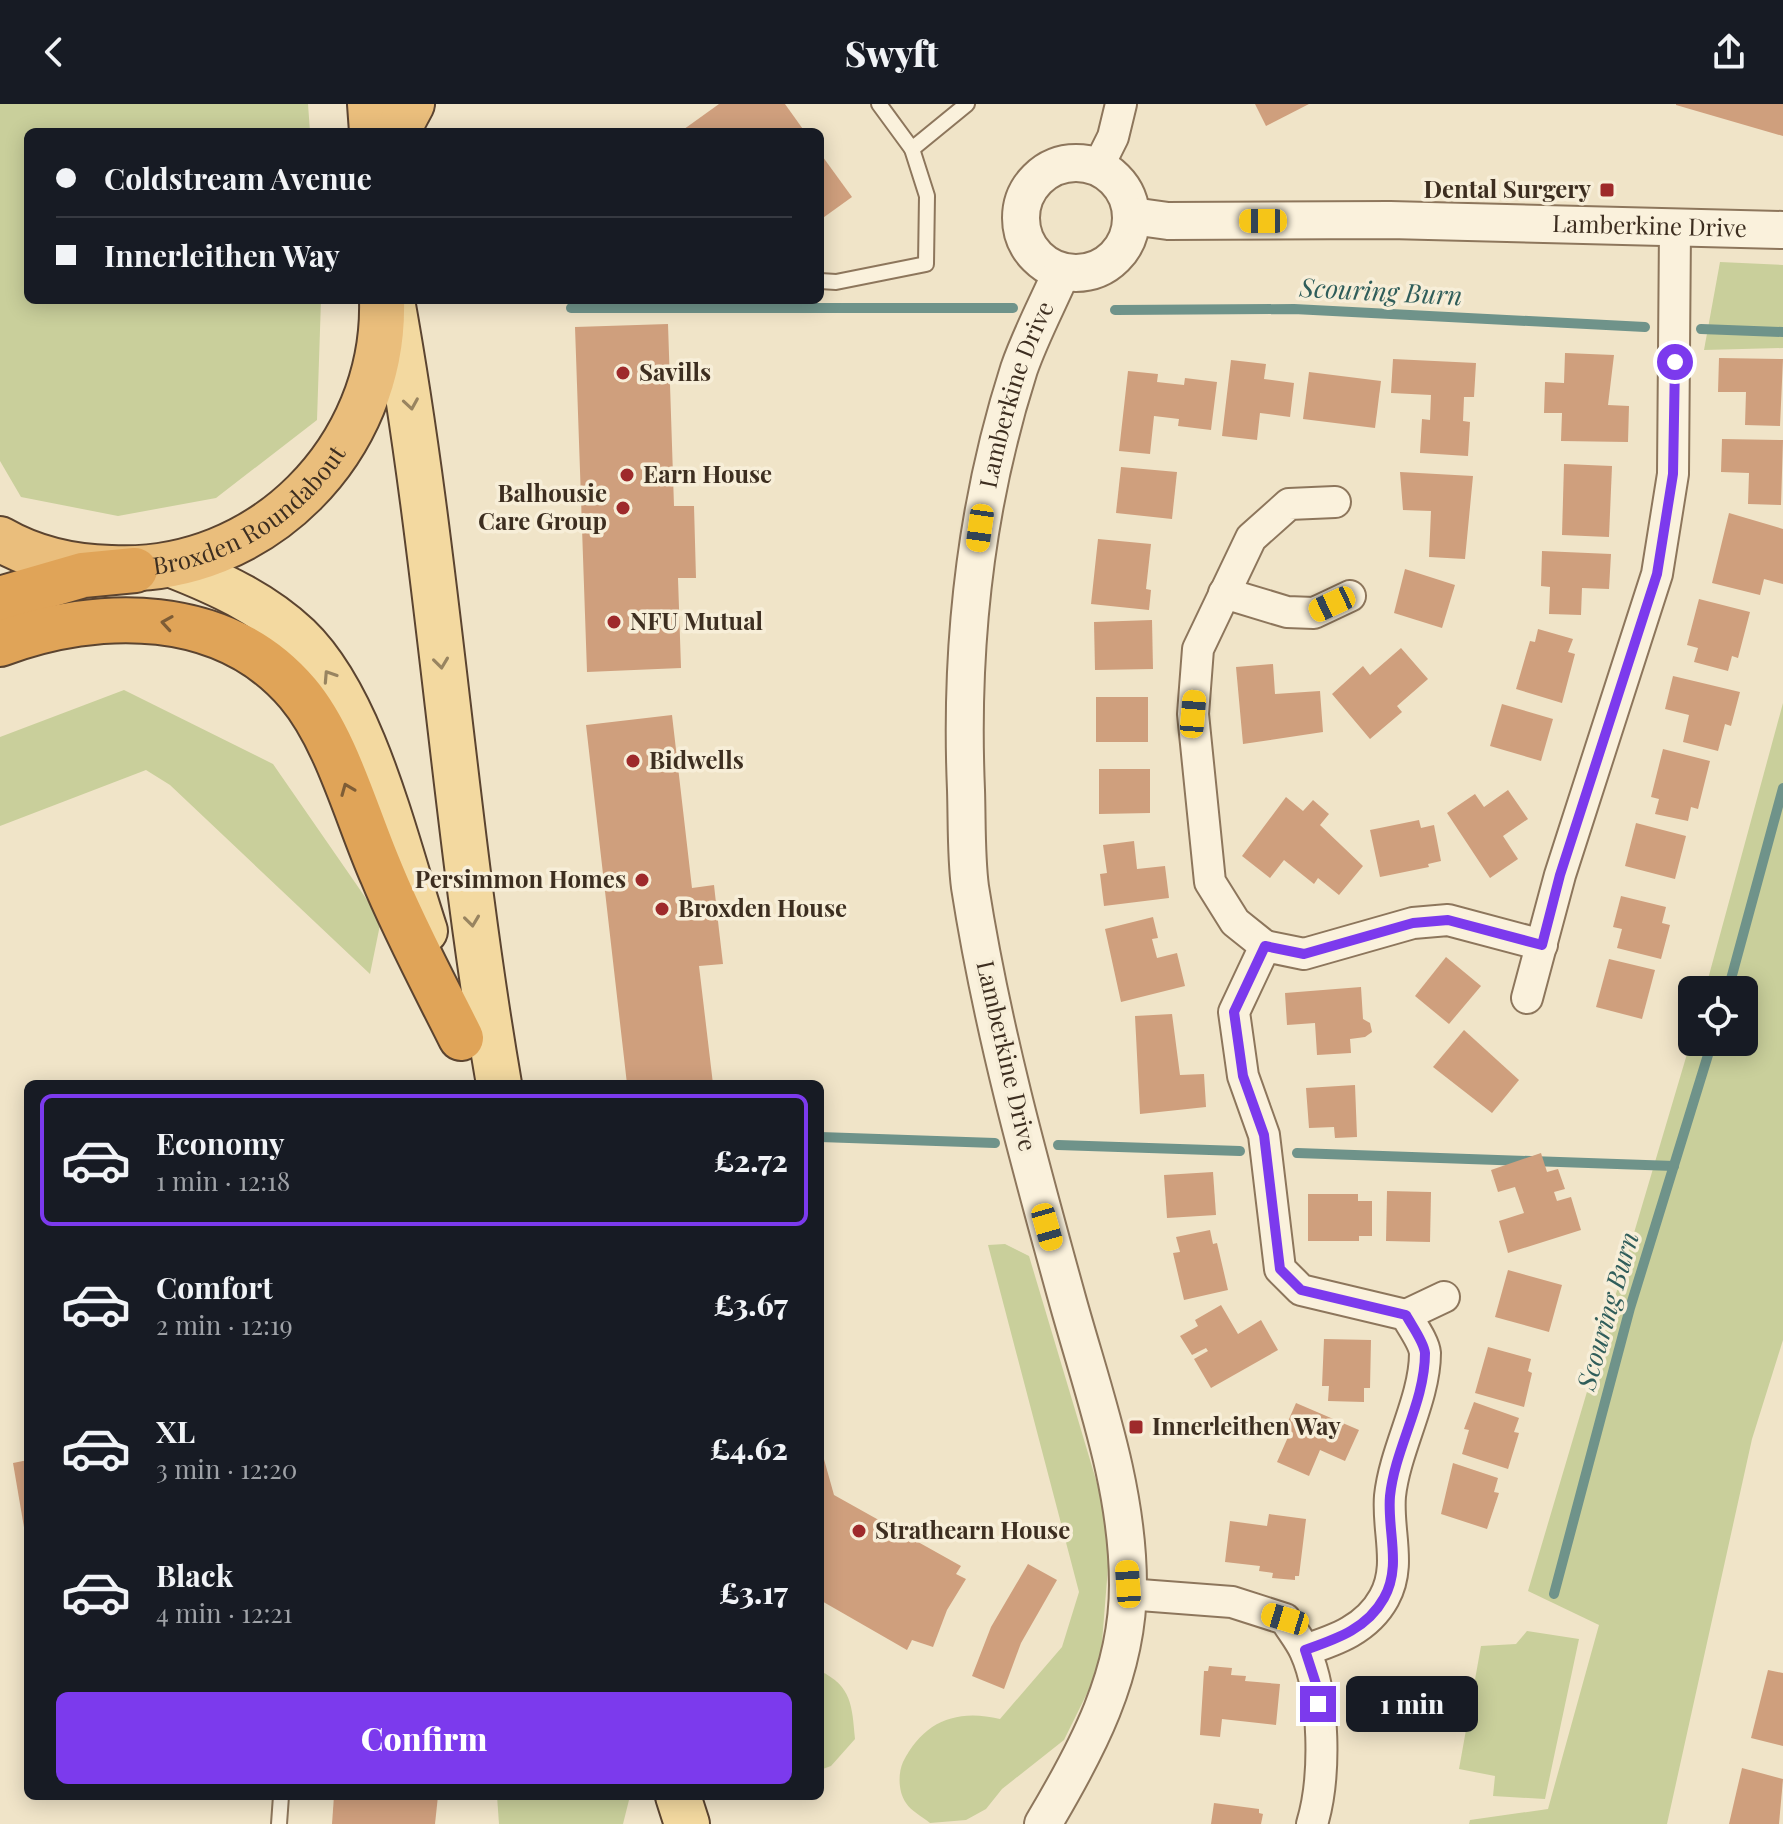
<!DOCTYPE html>
<html lang="en">
<head>
<meta charset="utf-8">
<style>
  body { margin:0; font-family:"Playfair Display",serif; background:#242831; color:#f1f3f6; height:100vh; display:flex; flex-direction:column; font-size:30px; white-space:nowrap }
  * { box-sizing:border-box; margin:0 }
  p { font-size:26px; color:#9ea1a6 }
  .icon { flex:none; width:44px; height:44px; fill:none; stroke:currentColor; stroke-width:2; stroke-linecap:round; stroke-linejoin:round }
  .map { position:relative; flex:1; overflow:hidden }
  .sheet { position:absolute; left:24px; top:976px; width:800px; height:720px; display:flex; flex-direction:column; background:#171b24; border-radius:12px; box-shadow:0 4px 20px #0003 }
  .sheet>* { flex:none }
  .banner { position:absolute; left:24px; top:24px; width:800px; height:176px; border-radius:12px; box-shadow:0 4px 20px #0003; display:grid; align-content:center; height:176px; padding:0 32px; background:#171b24 }
  .controls { position:absolute; left:1678px; top:872px; display:grid; gap:16px }
  .controls a { display:grid; place-items:center; width:80px; height:80px; border-radius:12px; background:#171b24; box-shadow:0 4px 20px #0003; font-size:40px }
  .end { position:absolute; width:36px; height:36px; margin:-18px; border:10px solid #7c3aed; background:#fff; box-shadow:0 0 0 4px #fff }
  .from { border-radius:50% }
  .bubble { position:absolute; height:56px; border-radius:12px; background:#171b24; box-shadow:0 4px 20px #0003; font-size:26px; font-weight:800; line-height:56px; text-align:center }
  .car { position:absolute; width:24px; height:48px; margin:-24px -12px; border-radius:10px; box-shadow:0 0 6px 2px #0007; background:linear-gradient(#f5c518 24%,#345 0 40%,#f5c518 0 76%,#345 0 86%,#f5c518 0) }
  .banner b { display:flex; align-items:center; gap:28px; height:76px; font-size:30px }
  .banner b+b { border-top:2px solid #363941 }
  .banner i { width:20px; height:20px; background:#f1f3f6 }
  ul { padding:14px 0 0; list-style:none }
  li { display:flex; align-items:center; gap:24px; height:132px; margin:0 16px 12px; padding:0 16px; border:4px solid transparent; border-radius:12px }
  li div { flex:1 }
  li b { display:block; font-size:30px }
  li em { font-style:normal; font-weight:800 }
  li.current { border-color:#7c3aed }
  li>.icon { width:72px; height:72px; stroke-width:1.5 }
  .primary-button { display:flex; gap:16px; margin-top:auto; padding:16px 32px }
  .primary-button a { flex:1; height:92px; border-radius:12px; background:#7c3aed; color:#fff; font-size:32px; font-weight:800; line-height:92px; text-align:center }
  header { display:flex; justify-content:space-between; align-items:center; height:104px; padding:0 32px; background:#171b24; font-size:36px; font-weight:800 }
  .map>svg:first-child { display:block }
  .green { fill:#c9cf9b }
  .lines { fill:none; stroke-linecap:round; stroke-linejoin:round }
  .stream { stroke:#6f938a; stroke-width:10 }
  .building { fill:#cf9f7d }
  .service-casing { stroke:#8d765c; stroke-width:18 }
  .minor-casing { stroke:#8d765c; stroke-width:34 }
  .tertiary-casing { stroke:#8d765c; stroke-width:40 }
  .primary-casing { stroke:#5b4430; stroke-width:48 }
  .trunk-casing { stroke:#5b4430; stroke-width:48 }
  .motorway-casing { stroke:#5b4430; stroke-width:48 }
  .service { stroke:#faf1dc; stroke-width:14 }
  .minor { stroke:#faf1dc; stroke-width:30 }
  .tertiary { stroke:#faf1dc; stroke-width:36 }
  .primary { stroke:#f3d9a0; stroke-width:44 }
  .trunk { stroke:#eabe7c; stroke-width:44 }
  .motorway { stroke:#e0a458; stroke-width:44 }
  .oneway { stroke:#988460 }
  .oneway2 { stroke:#7e5d36 }
  .route { stroke:#7c3aed; stroke-width:10 }
  .poi-dot { fill:#9e2a2b; stroke:#f7eed8; stroke-width:3 }
  .labels { text-anchor:middle; stroke-width:7; stroke-linejoin:round; paint-order:stroke }
  .poi-label { font-size:24px; font-weight:bold; fill:#3d2e20; stroke:#f7eed8; text-anchor:start }
  .street-label { font-size:24px; fill:#3d2e20; stroke:#f7eed8 }
  .water-label { font-size:26px; font-style:italic; fill:#2f5d5a; stroke:#f7eed8 }
</style>
</head>
<body>
<header><svg class="icon" aria-label="back" viewBox="0 0 24 24"><path d="M15 5l-7 7 7 7"/></svg>Swyft<svg class="icon" aria-label="share" viewBox="0 0 24 24"><path d="M12 15V3M7 8l5-5 5 5M5 13v7h14v-7"/></svg></header>
<div class="map">
<svg width="1783" height="1720" viewBox="0 0 1783 1720">
  <rect width="100%" height="100%" fill="#f0e4c8"/>
  <!-- green -->
  <g class="green">
    <polygon points="0,0 308,0 310,28 28,28 28,196 321,196 317,316 216,394 118,412 21,393 0,357"/>
    <polygon points="1720,158 1783,161 1783,244 1704,246"/>
    <polygon points="124,586 273,660 381,816 370,870 170,681 146,666 0,722 0,633"/>
    <polygon points="1783,599 1783,1236 1752,1335 1667,1720 1469,1720 1470,1716 1548,1705 1599,1521 1528,1487 1692,933 1692,938 1744,938 1744,886 1705,886"/>
    <path d="M1005,1140L1029,1152L1111,1426L1100,1563L1064,1636L1002,1685L986,1705L966,1716L930,1719C923,1713 911,1707 906,1699C898,1688 898,1669 903,1658C923,1618 956,1604 1000,1615L1062,1543L1079,1488L988,1141Z"/>
    <polygon points="1527,1527 1579,1535 1545,1695 1493,1692 1495,1672 1459,1665 1481,1542 1516,1540"/>
    <path d="M820,1567C852,1582 852,1602 855,1635L831,1662L820,1666Z"/>
    <polygon points="497,1692 630,1692 623,1720 499,1720"/>
  </g>
  <g class="lines">
    <!-- stream -->
    <g class="stream">
      <polyline points="571,204 1013,204"/>
      <polyline points="1115,206 1294,205 1645,223"/>
      <polyline points="1701,225 1783,228"/>
      <polyline points="1728,886 1783,684"/>
      <polyline points="820,1033 995,1039"/>
      <polyline points="1058,1041 1240,1047"/>
      <polyline points="1297,1049 1674,1062"/>
      <polyline points="1554,1490 1630,1204 1712,938"/>
    </g>
  </g>
  <!-- building -->
  <g class="building">
    <polygon points="719,0 785,0 805,28 680,28"/>
    <polygon points="1255,0 1309,0 1266,22"/>
    <polygon points="1676,0 1783,0 1783,32 1676,1"/>
    <polygon points="820,49 852,93 820,116"/>
    <polygon points="668,220 674,402 694,402 696,474 678,474 681,564 587,568 575,223"/>
    <polygon points="1565,249 1614,251 1608,301 1629,302 1628,338 1561,337 1562,309 1544,309 1545,278 1564,279"/>
    <polygon points="1719,254 1783,255 1780,322 1745,321 1746,288 1718,288"/>
    <polygon points="1393,255 1476,259 1474,293 1464,293 1463,317 1470,318 1468,352 1420,349 1422,315 1430,316 1431,291 1391,289"/>
    <polygon points="1231,256 1266,260 1264,275 1294,279 1290,313 1260,309 1257,336 1222,332"/>
    <polygon points="1128,267 1158,270 1157,278 1184,281 1185,274 1217,278 1211,326 1178,322 1179,315 1154,312 1150,350 1119,347"/>
    <polygon points="1309,268 1381,277 1375,324 1303,315"/>
    <polygon points="1722,335 1783,336 1781,401 1748,400 1749,369 1721,368"/>
    <polygon points="1564,360 1612,362 1609,433 1562,431"/>
    <polygon points="1121,363 1177,368 1172,415 1116,409"/>
    <polygon points="1400,368 1473,372 1465,455 1429,453 1431,407 1403,406"/>
    <polygon points="1729,409 1783,425 1783,480 1764,475 1760,491 1712,479"/>
    <polygon points="1098,435 1151,440 1146,485 1151,486 1149,506 1091,500"/>
    <polygon points="1542,447 1611,450 1609,485 1582,484 1581,511 1549,510 1550,483 1541,482"/>
    <polygon points="1405,465 1455,481 1442,524 1394,509"/>
    <polygon points="1699,495 1750,508 1738,554 1732,552 1728,567 1694,558 1698,544 1687,541"/>
    <polygon points="1152,516 1153,565 1095,566 1094,518"/>
    <polygon points="1538,525 1573,535 1568,548 1575,550 1562,599 1516,585 1530,537 1535,538"/>
    <polygon points="1401,544 1428,575 1397,602 1402,608 1370,635 1332,590 1363,562 1370,571"/>
    <polygon points="1273,560 1275,590 1320,587 1323,628 1243,640 1236,563"/>
    <polygon points="1673,572 1740,588 1731,622 1725,620 1718,647 1683,638 1689,611 1665,605"/>
    <rect x="1096" y="593" width="52" height="45"/>
    <polygon points="1502,600 1553,615 1541,657 1490,642"/>
    <polygon points="672,611 692,784 714,781 719,826 723,860 699,862 713,980 627,980 586,621"/>
    <polygon points="1663,645 1710,657 1698,705 1691,703 1688,717 1655,710 1659,695 1651,693"/>
    <polygon points="1099,665 1150,665 1150,709 1099,710"/>
    <polygon points="1508,686 1528,715 1503,732 1518,755 1490,774 1447,709 1475,690 1484,703"/>
    <polygon points="1286,693 1303,707 1313,696 1329,710 1320,721 1363,762 1339,791 1318,774 1314,780 1284,756 1270,774 1242,752"/>
    <polygon points="1419,716 1421,724 1434,721 1441,757 1428,760 1429,763 1380,773 1370,726"/>
    <polygon points="1636,719 1686,732 1675,775 1625,762"/>
    <polygon points="1134,737 1137,765 1165,762 1169,794 1104,802 1100,770 1107,769 1103,741"/>
    <polygon points="1621,792 1666,803 1662,819 1670,821 1661,855 1617,844 1622,825 1613,823"/>
    <polygon points="1153,813 1158,834 1152,835 1157,854 1177,849 1185,882 1121,898 1105,825"/>
    <polygon points="1446,853 1481,882 1449,920 1415,892"/>
    <polygon points="1609,855 1655,866 1642,915 1596,903"/>
    <polygon points="1361,883 1363,915 1370,919 1372,928 1365,933 1350,935 1351,949 1317,951 1315,919 1287,921 1285,889"/>
    <polygon points="1172,910 1180,971 1204,970 1206,1003 1140,1010 1135,912"/>
    <polygon points="1464,926 1519,976 1492,1009 1433,963"/>
    <polygon points="1355,981 1357,1033 1335,1034 1334,1023 1309,1024 1306,984"/>
    <polygon points="1541,1049 1547,1068 1558,1065 1565,1085 1554,1088 1557,1097 1571,1093 1581,1126 1508,1149 1499,1117 1524,1109 1515,1083 1498,1088 1491,1066"/>
    <polygon points="1213,1068 1216,1111 1167,1114 1164,1071"/>
    <polygon points="1387,1087 1431,1088 1430,1138 1386,1137"/>
    <polygon points="1308,1090 1358,1090 1358,1097 1372,1097 1372,1132 1359,1132 1359,1137 1308,1137"/>
    <polygon points="1210,1126 1213,1140 1217,1139 1228,1186 1184,1196 1173,1149 1180,1148 1176,1133"/>
    <polygon points="1508,1166 1562,1181 1549,1228 1495,1213"/>
    <polygon points="1221,1201 1238,1230 1261,1216 1278,1246 1211,1284 1194,1255 1208,1247 1206,1244 1192,1251 1180,1232 1198,1222 1195,1216"/>
    <polygon points="1324,1235 1371,1236 1370,1284 1364,1284 1364,1298 1328,1297 1329,1282 1322,1282"/>
    <polygon points="1488,1243 1531,1255 1528,1267 1532,1269 1524,1303 1475,1289"/>
    <polygon points="1474,1298 1519,1314 1514,1328 1519,1329 1508,1365 1462,1350 1469,1326 1464,1325"/>
    <polygon points="1296,1299 1359,1326 1345,1357 1320,1346 1309,1372 1277,1358 1288,1333 1282,1331"/>
    <polygon points="820,1341 834,1391 961,1462 956,1470 966,1475 947,1506 933,1543 912,1536 907,1546 820,1496"/>
    <polygon points="28,1356 28,1434 26,1435 13,1359"/>
    <polygon points="1453,1359 1498,1374 1494,1388 1499,1389 1487,1425 1441,1410"/>
    <polygon points="1269,1410 1306,1415 1299,1472 1295,1472 1295,1476 1272,1474 1273,1469 1259,1467 1260,1462 1225,1458 1230,1417 1267,1422"/>
    <polygon points="1028,1460 1057,1476 1021,1539 1004,1585 972,1572 991,1523"/>
    <polygon points="1209,1562 1232,1564 1231,1571 1246,1572 1245,1577 1280,1580 1276,1621 1222,1615 1220,1633 1200,1631 1204,1567 1208,1567"/>
    <polygon points="1768,1566 1783,1569 1783,1642 1751,1634"/>
    <polygon points="1742,1664 1783,1675 1779,1720 1729,1720"/>
    <polygon points="334,1692 438,1692 435,1720 332,1720"/>
    <polygon points="1214,1699 1259,1705 1259,1709 1263,1710 1261,1720 1211,1720"/>
  </g>
  <g class="lines">
    <defs>
      <g id="service">
        <polyline points="879,0 912,45 967,0"/>
        <polyline points="820,177 836,178 926,160 927,92 912,45"/>
        <polyline points="279,1720 281,1692"/>
      </g>
      <g id="minor">
        <polyline points="1098,63 1113,33 1121,0"/>
        <polyline points="1224,489 1287,508 1314,509 1350,492"/>
        <polyline points="1265,842 1235,818 1210,778 1193,610 1198,545 1251,434 1289,400 1335,398"/>
        <polyline points="1527,894 1560,771 1657,470 1673,370 1675,125"/>
        <polyline points="1406,1211 1444,1193"/>
        <path d="M1127,1490L1232,1498L1285,1515C1291,1525 1300,1536 1305,1547C1325,1591 1326,1674 1312,1720"/>
        <path d="M1305,1546C1336,1536 1367,1525 1384,1494C1402,1462 1387,1427 1390,1392C1395,1345 1425,1295 1425,1249C1424,1238 1412,1222 1406,1211L1301,1186L1280,1165L1264,1031L1243,972L1234,908L1265,842L1304,850L1413,819L1448,816L1542,841"/>
      </g>
      <g id="tertiary">
        <circle cx="1076" cy="114" r="55"/>
        <path id="s1" d="M1132,112L1168,117L1390,116L1783,126"/>
        <path id="s2" d="M1043,1720C1087,1646 1128,1570 1128,1481C1128,1383 1094,1291 1068,1198C1030,1061 992,924 970,783C966,752 967,718 966,686C960,544 975,402 1019,265C1030,233 1047,201 1061,169"/>
      </g>
      <g id="primary">
        <path d="M392,196C439,456 454,720 499,980"/>
        <path d="M172,461C218,479 262,499 298,533C364,596 396,740 425,827"/>
        <polyline points="678,1692 687,1720"/>
      </g>
      <g id="trunk">
        <polyline points="370,0 372,28"/>
        <polyline points="397,28 412,0"/>
        <path id="s3" d="M0,435C33,454 73,463 111,464C261,472 386,345 382,196"/>
      </g>
      <g id="motorway">
        <polyline points="0,495 83,471 135,466"/>
        <path d="M0,540C99,503 224,502 298,589C337,635 357,713 382,770C405,826 434,880 461,934"/>
      </g>
    </defs>
    <!-- service casing -->
    <use href="#service" class="service-casing"/>
    <!-- minor casing -->
    <use href="#minor" class="minor-casing"/>
    <!-- tertiary casing -->
    <use href="#tertiary" class="tertiary-casing"/>
    <!-- primary casing -->
    <use href="#primary" class="primary-casing"/>
    <!-- trunk casing -->
    <use href="#trunk" class="trunk-casing"/>
    <!-- motorway casing -->
    <use href="#motorway" class="motorway-casing"/>
    <!-- service -->
    <use href="#service" class="service"/>
    <!-- minor -->
    <use href="#minor" class="minor"/>
    <!-- tertiary -->
    <use href="#tertiary" class="tertiary"/>
    <!-- primary -->
    <use href="#primary" class="primary"/>
    <!-- trunk -->
    <use href="#trunk" class="trunk"/>
    <!-- motorway -->
    <use href="#motorway" class="motorway"/>
  </g>
  <!-- one-way arrows -->
  <defs><path id="oneway-chevron" d="M-2-3.5L2.5 0L-2 3.5" fill="none" stroke-width="1.6" stroke-linecap="round" stroke-linejoin="round" transform="scale(2)"/></defs>
  <g class="oneway">
    <use href="#oneway-chevron" transform="translate(411 300) rotate(81)"/>
    <use href="#oneway-chevron" transform="translate(441 559) rotate(83)"/>
    <use href="#oneway-chevron" transform="translate(329 572) rotate(-123)"/>
    <use href="#oneway-chevron" transform="translate(472 817) rotate(83)"/>
  </g>
  <g class="oneway2">
    <use href="#oneway-chevron" transform="translate(167 519) rotate(-171)"/>
    <use href="#oneway-chevron" transform="translate(347 685) rotate(-112)"/>
  </g>
  <g class="lines">
    <!-- route -->
    <path class="route" d="M1318,1600L1317,1583L1305,1546C1336,1535 1367,1525 1384,1494C1402,1462 1387,1427 1390,1392C1395,1344 1425,1298 1425,1249C1424,1238 1412,1222 1406,1211L1301,1186L1280,1165L1264,1031L1243,972L1234,908L1265,842L1304,850L1413,819L1448,816L1542,841L1560,771L1657,470L1673,370L1675,258"/>
  </g>
  <!-- markers -->
  <g class="poi-dot">
    <rect x="1599" y="78" width="16" height="16" rx="4"/>
    <circle cx="623" cy="269" r="8"/>
    <circle cx="627" cy="371" r="8"/>
    <circle cx="623" cy="404" r="8"/>
    <circle cx="614" cy="518" r="8"/>
    <circle cx="633" cy="657" r="8"/>
    <circle cx="642" cy="776" r="8"/>
    <circle cx="662" cy="805" r="8"/>
    <rect x="1128" y="1315" width="16" height="16" rx="4"/>
    <circle cx="859" cy="1427" r="8"/>
  </g>
  <g class="labels">
    <!-- poi labels -->
    <g class="poi-label">
      <text x="1591" y="94" text-anchor="end">Dental Surgery</text>
      <text x="639" y="277">Savills</text>
      <text x="643" y="379">Earn House</text>
      <text x="607" y="398" text-anchor="end">Balhousie<tspan x="607" dy="28">Care Group</tspan></text>
      <text x="630" y="526">NFU Mutual</text>
      <text x="649" y="665">Bidwells</text>
      <text x="626" y="784" text-anchor="end">Persimmon Homes</text>
      <text x="678" y="813">Broxden House</text>
      <text x="1152" y="1331">Innerleithen Way</text>
      <text x="875" y="1435">Strathearn House</text>
    </g>
    <!-- street labels -->
    <g class="street-label">
      <text dy="8" stroke="none"><textPath href="#s1" startOffset="518">Lamberkine Drive</textPath></text>
      <text dy="8" stroke="none"><textPath href="#s2" startOffset="1472">Lamberkine Drive</textPath></text>
      <text dy="8" stroke="none"><textPath href="#s3" startOffset="272">Broxden Roundabout</textPath></text>
      <text transform="translate(1006 952) rotate(77)" y="8">Lamberkine Drive</text>
    </g>
    <!-- water labels -->
    <g class="water-label">
      <text transform="translate(1381 188) rotate(3)" y="9">Scouring Burn</text>
      <text transform="translate(1608 1207) rotate(-74)" y="9">Scouring Burn</text>
    </g>
  </g>
</svg>
<div class="controls">
<a><svg class="icon" aria-label="locate" viewBox="0 0 24 24"><circle cx="12" cy="12" r="6"/><path d="M12 2v4M12 18v4M2 12h4M18 12h4"/></svg></a>
</div>
<i class="end from" style="left:1675px;top:258px"></i>
<i class="end" style="left:1318px;top:1600px"></i>
<div class="bubble" style="left:1346px;top:1572px;width:132px">1 min</div>
<i class="car" style="left:1263px;top:117px;rotate:270deg"></i>
<i class="car" style="left:980px;top:424px;rotate:188deg"></i>
<i class="car" style="left:1332px;top:500px;rotate:245deg"></i>
<i class="car" style="left:1193px;top:610px;rotate:5deg"></i>
<i class="car" style="left:1047px;top:1123px;rotate:164deg"></i>
<i class="car" style="left:1128px;top:1480px;rotate:356deg"></i>
<i class="car" style="left:1285px;top:1515px;rotate:287deg"></i>
<div class="banner">
<b><i class="from"></i>Coldstream Avenue</b>
<b><i></i>Innerleithen Way</b>
</div>
<section class="sheet">
<ul>
<li class="current"><svg class="icon" aria-label="car" viewBox="0 0 24 24"><path d="M5 17H2v-5l4-1 3-4h7l3 4 3 1v5h-3M9 17h6M6 11h13"/><circle cx="7" cy="17" r="2"/><circle cx="17" cy="17" r="2"/></svg><div><b>Economy</b><p>1 min · 12:18</p></div><em>£2.72</em></li>
<li><svg class="icon" aria-label="car" viewBox="0 0 24 24"><path d="M5 17H2v-5l4-1 3-4h7l3 4 3 1v5h-3M9 17h6M6 11h13"/><circle cx="7" cy="17" r="2"/><circle cx="17" cy="17" r="2"/></svg><div><b>Comfort</b><p>2 min · 12:19</p></div><em>£3.67</em></li>
<li><svg class="icon" aria-label="car" viewBox="0 0 24 24"><path d="M5 17H2v-5l4-1 3-4h7l3 4 3 1v5h-3M9 17h6M6 11h13"/><circle cx="7" cy="17" r="2"/><circle cx="17" cy="17" r="2"/></svg><div><b>XL</b><p>3 min · 12:20</p></div><em>£4.62</em></li>
<li><svg class="icon" aria-label="car" viewBox="0 0 24 24"><path d="M5 17H2v-5l4-1 3-4h7l3 4 3 1v5h-3M9 17h6M6 11h13"/><circle cx="7" cy="17" r="2"/><circle cx="17" cy="17" r="2"/></svg><div><b>Black</b><p>4 min · 12:21</p></div><em>£3.17</em></li>
</ul>
<div class="primary-button"><a>Confirm</a></div>
</section>
</div>
</body>
</html>
